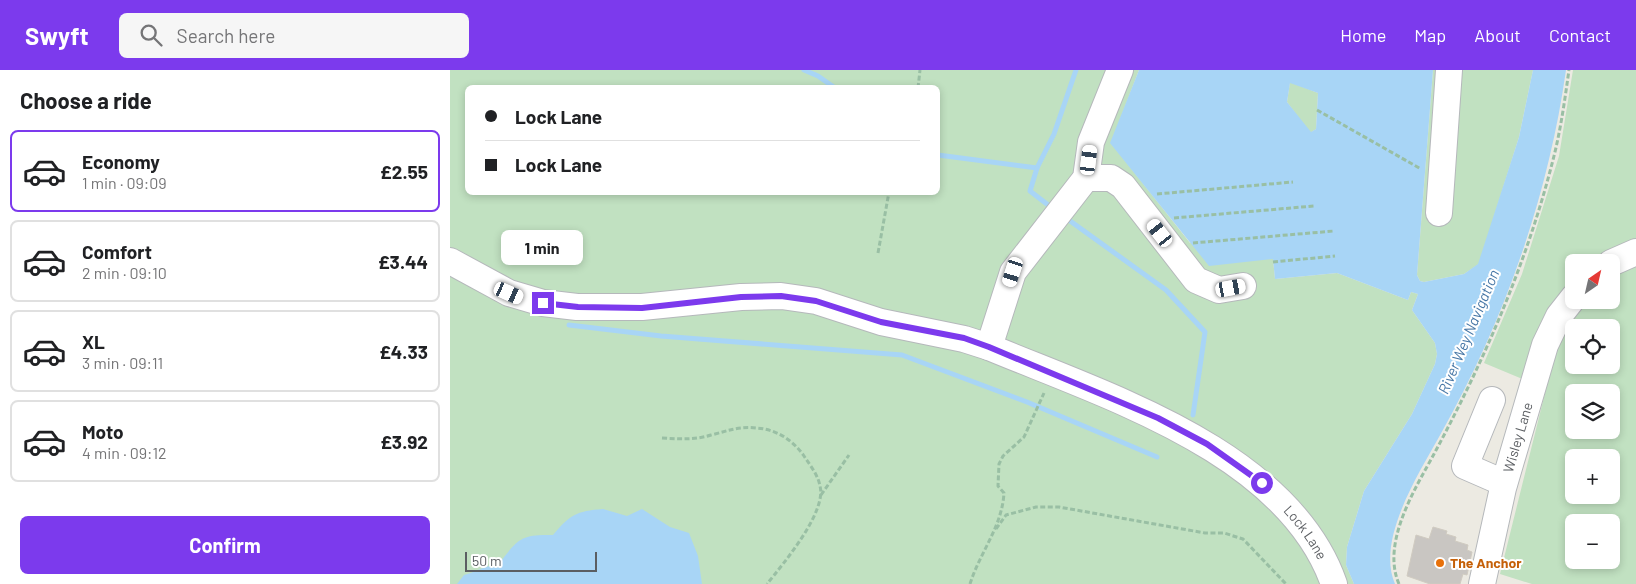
<!DOCTYPE html>
<html lang="en">
<head>
<meta charset="utf-8">
<style>
  body { margin:0; font-family:Barlow,sans-serif; background:#f6f6f6; color:#202124; height:100vh; display:flex; flex-direction:column; font-size:19px; white-space:nowrap }
  * { box-sizing:border-box; margin:0 }
  p { font-size:16px; color:#757577 }
  .icon { flex:none; width:28px; height:28px; fill:none; stroke:currentColor; stroke-width:2; stroke-linecap:round; stroke-linejoin:round }
  .map { position:relative; flex:1; overflow:hidden }
  .details { display:flex; flex-direction:column; background:#fff; width:450px }
  .details>* { flex:none }
  .guide { position:absolute; left:15px; top:15px; width:475px; height:110px; border-radius:8px; box-shadow:0 2px 8px #0003; display:grid; align-content:center; height:110px; padding:0 20px; background:#fff }
  .needle { width:32px; rotate:34deg }
  .controls { position:absolute; left:1115px; top:184px; display:grid; gap:10px }
  .controls a { display:grid; place-items:center; width:55px; height:55px; border-radius:8px; background:#fff; box-shadow:0 2px 8px #0003; font-size:25px }
  .scale { position:absolute; left:15px; bottom:12px; width:132px; box-sizing:border-box; padding-left:5px; border:2px solid #5b5e62; border-top:0; font-size:14px; line-height:18px; white-space:nowrap; color:#5b5e62; -webkit-text-stroke:4px #fff; paint-order:stroke }
  .end { position:absolute; width:22px; height:22px; margin:-11px; border:6px solid #7c3aed; background:#fff; box-shadow:0 0 0 2px #fff }
  .from { border-radius:50% }
  .bubble { position:absolute; height:35px; border-radius:8px; background:#fff; box-shadow:0 2px 8px #0003; font-size:16px; font-weight:700; line-height:35px; text-align:center }
  .car { position:absolute; width:15px; height:30px; margin:-15px -8px; border-radius:6px; box-shadow:0 0 4px 1px #0007; background:linear-gradient(#fff 24%,#345 0 40%,#fff 0 76%,#345 0 86%,#fff 0) }
  .guide b { display:flex; align-items:center; gap:18px; height:48px; font-size:19px }
  .guide b+b { border-top:1px solid #e0e0e0 }
  .guide i { width:12px; height:12px; background:#202124 }
  ul { padding:0; list-style:none }
  li { display:flex; align-items:center; gap:15px; height:82px; margin:0 10px 8px; padding:0 10px; border:2px solid #e0e0e0; border-radius:8px }
  li div { flex:1 }
  li b { display:block; font-size:19px }
  li em { font-style:normal; font-weight:700 }
  li.on { border-color:#7c3aed }
  li>.icon { width:45px; height:45px; stroke-width:1.5 }
  h2 { padding:0 20px; font-size:22px; line-height:60px }
  .cta { display:flex; gap:10px; margin-top:auto; padding:10px 20px }
  .cta a { flex:1; height:58px; border-radius:8px; background:#7c3aed; color:#fff; font-size:20px; font-weight:700; line-height:58px; text-align:center }
  header { display:flex; align-items:center; gap:30px; box-sizing:border-box; height:70px; padding:0 25px; background:#7c3aed; color:#fff }
  header strong { font-size:24px }
  nav { display:flex; gap:28px; margin-inline-start:auto; font-size:18px }
  .search { width:350px; height:45px; background:#f6f6f6; display:flex; align-items:center; gap:12px; box-sizing:border-box; padding:0 18px; border-radius:8px; color:#757577; font-size:19px }
  main { display:flex; flex:1; min-height:0 }
  .map>svg:first-child { display:block }
  .green { fill:#c1e1c1; fill-rule:evenodd }
  .water { fill:#a8d5f6; fill-rule:evenodd }
  .lines { fill:none; stroke-linecap:round; stroke-linejoin:round }
  .stream { stroke:#a8d5f6; stroke-width:5 }
  .building { fill:#c9c6c2; stroke:#d0cbc1 }
  .minor-casing { stroke:#b5b8bb; stroke-width:28 }
  .path { stroke:#99bfa4; stroke-width:3; stroke-dasharray:5 2.5; stroke-linecap:butt }
  .minor { stroke:#fff; stroke-width:26 }
  .route { stroke:#7c3aed; stroke-width:6 }
  .food-dot { fill:#e8710a; stroke:#fff; stroke-width:2 }
  .labels { text-anchor:middle; stroke-width:4; stroke-linejoin:round; paint-order:stroke }
  .street-label { font-size:14px; fill:#5b5e62; stroke:#fff }
  .food-label { font-size:14px; font-weight:bold; fill:#c56008; stroke:#fff; text-anchor:start }
  .water-label { font-size:15px; font-style:italic; fill:#4777a6; stroke:#fff }
</style>
</head>
<body>
<header>
<strong>Swyft</strong>
<div class="search"><svg class="icon" aria-label="search" viewBox="0 0 24 24"><circle cx="10" cy="10" r="6"/><path d="M15 15l6 6"/></svg>Search here</div>
<nav><a>Home</a><a>Map</a><a>About</a><a>Contact</a></nav>
</header>
<main>
<section class="details">
<h2>Choose a ride</h2>
<ul>
<li class="on"><svg class="icon" aria-label="car" viewBox="0 0 24 24"><path d="M5 17H2v-5l4-1 3-4h7l3 4 3 1v5h-3M9 17h6M6 11h13"/><circle cx="7" cy="17" r="2"/><circle cx="17" cy="17" r="2"/></svg><div><b>Economy</b><p>1 min · 09:09</p></div><em>£2.55</em></li>
<li><svg class="icon" aria-label="car" viewBox="0 0 24 24"><path d="M5 17H2v-5l4-1 3-4h7l3 4 3 1v5h-3M9 17h6M6 11h13"/><circle cx="7" cy="17" r="2"/><circle cx="17" cy="17" r="2"/></svg><div><b>Comfort</b><p>2 min · 09:10</p></div><em>£3.44</em></li>
<li><svg class="icon" aria-label="car" viewBox="0 0 24 24"><path d="M5 17H2v-5l4-1 3-4h7l3 4 3 1v5h-3M9 17h6M6 11h13"/><circle cx="7" cy="17" r="2"/><circle cx="17" cy="17" r="2"/></svg><div><b>XL</b><p>3 min · 09:11</p></div><em>£4.33</em></li>
<li><svg class="icon" aria-label="car" viewBox="0 0 24 24"><path d="M5 17H2v-5l4-1 3-4h7l3 4 3 1v5h-3M9 17h6M6 11h13"/><circle cx="7" cy="17" r="2"/><circle cx="17" cy="17" r="2"/></svg><div><b>Moto</b><p>4 min · 09:12</p></div><em>£3.92</em></li>
</ul>
<div class="cta"><a>Confirm</a></div>
</section>
<div class="map">
<svg width="1186" height="514" viewBox="0 0 1186 514">
  <rect width="100%" height="100%" fill="#eceae2"/>
  <!-- green -->
  <g class="green">
    <path d="M0,0H689L661,73L740,173L823,189L825,209L887,203L958,230L961,222L968,224L962,240L985,273L987,284L985,294L962,344L914,421L897,477L896,495L904,514H890L786,382L438,247L195,228L119,226L67,219L0,181ZM18,18H488V122H18Z"/>
    <polygon points="983,0 1083,0 1069,67 1029,194 1014,204 974,212 970,211 967,205"/>
    <path d="M1123,0H1186V514H1082L1050,504L1096,319L1034,293L1072,204L1109,86ZM1124,192H1161V230H1124ZM1124,258H1161V295H1124ZM1124,322H1161V360H1124ZM1124,388H1161V425H1124ZM1124,452H1161V490H1124Z"/>
    <polygon points="840,12 868,23 866,59 860,63 837,32"/>
    <polygon points="0,203 55,231 317,235 380,242 515,276 707,357 810,424 858,480 875,514 0,514"/>
  </g>
  <!-- water -->
  <g class="water">
    <path d="M689,0H983L967,205L970,211L974,212L1014,204L1028,194L1069,67L1083,0H1116C1098,128 1053,254 989,367C968,405 926,470 945,514H904L896,495L897,477L914,421L962,344L985,294L987,284L985,273L962,240L968,224L961,222L958,230L887,203L825,209L823,189L759,196L660,73ZM840,13L868,23L866,59L861,62L837,32Z"/>
    <path d="M153,439L177,446L192,439L220,457L239,463L248,486L252,514H7L14,505C26,502 35,495 48,495C68,469 70,464 103,465C120,445 126,441 153,439Z"/>
  </g>
  <g class="lines">
    <!-- stream -->
    <g class="stream">
      <polyline points="354,0 368,6 385,18"/>
      <polyline points="488,85 587,98 604,64 626,0"/>
      <polyline points="587,98 580,121 602,138"/>
      <polyline points="616,148 716,220 755,262 743,345"/>
      <polyline points="119,255 211,266 452,285 577,332 707,387"/>
    </g>
  </g>
  <!-- building -->
  <polygon class="building" points="983,457 997,461 996,464 1006,467 1005,471 1018,475 1017,480 1022,482 1017,505 1013,504 1010,514 980,514 957,506 966,465 979,469"/>
  <g class="lines">
    <defs>
      <g id="minor">
        <polyline points="636,108 661,108 673,116 746,210 769,220 793,216"/>
        <polyline points="989,143 999,0"/>
        <path id="s1" d="M0,191L59,223L93,233L127,237H192L291,227L331,226L366,231L431,252L514,269L539,277C656,326 838,382 884,514"/>
        <polyline points="1161,193 1186,182"/>
        <polyline points="539,277 563,202 636,108 641,72 670,0"/>
        <polyline points="1042,330 1015,396 1054,413"/>
        <path id="s2" d="M1032,514L1053,418L1095,275L1109,246L1124,227"/>
      </g>
    </defs>
    <!-- minor casing -->
    <use href="#minor" class="minor-casing"/>
    <!-- path -->
    <g class="path">
      <polyline points="468,18 470,0"/>
      <polyline points="867,40 971,99"/>
      <polyline points="707,124 843,112"/>
      <polyline points="724,148 864,136"/>
      <polyline points="743,173 884,161"/>
      <polyline points="428,183 439,122"/>
      <polyline points="823,192 885,186"/>
      <path d="M212,368C229,369 245,370 261,365C277,361 290,356 306,358C326,359 343,370 354,386C360,395 368,405 370,416C377,442 333,494 317,514"/>
      <polyline points="371,425 399,385"/>
      <polyline points="546,459 556,445 586,437 609,437 755,463 774,463 793,469 836,514"/>
      <path d="M520,514C530,482 552,457 554,423L548,416L549,394L553,386L574,367L594,323"/>
      <path d="M949,514C931,473 965,419 984,384C1035,289 1078,190 1104,86C1111,58 1115,28 1119,0"/>
    </g>
    <!-- minor -->
    <use href="#minor" class="minor"/>
  </g>
  <g class="lines">
    <!-- route -->
    <polyline class="route" points="93,233 128,237 192,238 291,227 331,226 366,231 431,252 514,268 539,277 708,348 757,374 812,413"/>
  </g>
  <!-- markers -->
  <circle class="food-dot" cx="990" cy="493" r="5"/>
  <g class="labels">
    <!-- street labels -->
    <g class="street-label">
      <text dy="5" stroke="none"><textPath href="#s2" startOffset="151">Wisley Lane</textPath></text>
      <text dy="5" stroke="none"><textPath href="#s1" startOffset="928">Lock Lane</textPath></text>
    </g>
    <!-- food labels -->
    <g class="food-label">
      <text x="1000" y="498">The Anchor</text>
    </g>
    <!-- water labels -->
    <g class="water-label">
      <text transform="translate(1019 262) rotate(-67)" y="5">River Wey Navigation</text>
    </g>
  </g>
</svg>
<div class="controls">
<a><svg class="needle" viewBox="-14 -14 28 28"><path d="M0-13l5 13h-10z" fill="#e53935"/><path d="M0 13l5-13h-10z" fill="#757577"/></svg></a>
<a><svg class="icon" aria-label="locate" viewBox="0 0 24 24"><circle cx="12" cy="12" r="6"/><path d="M12 2v4M12 18v4M2 12h4M18 12h4"/></svg></a>
<a><svg class="icon" aria-label="layers" viewBox="0 0 24 24"><path d="M12 4l9 5-9 5-9-5zM3 14l9 5 9-5"/></svg></a>
<a>+</a>
<a>−</a>
</div>
<div class="scale">50 m</div>
<i class="end from" style="left:812px;top:413px"></i>
<i class="end" style="left:93px;top:233px"></i>
<div class="bubble" style="left:51px;top:160px;width:82px">1 min</div>
<i class="car" style="left:639px;top:90px;rotate:7deg"></i>
<i class="car" style="left:710px;top:163px;rotate:322deg"></i>
<i class="car" style="left:563px;top:202px;rotate:198deg"></i>
<i class="car" style="left:781px;top:218px;rotate:80deg"></i>
<i class="car" style="left:59px;top:223px;rotate:114deg"></i>
<div class="guide">
<b><i class="from"></i>Lock Lane</b>
<b><i></i>Lock Lane</b>
</div>
</div>
</main>
</body>
</html>
